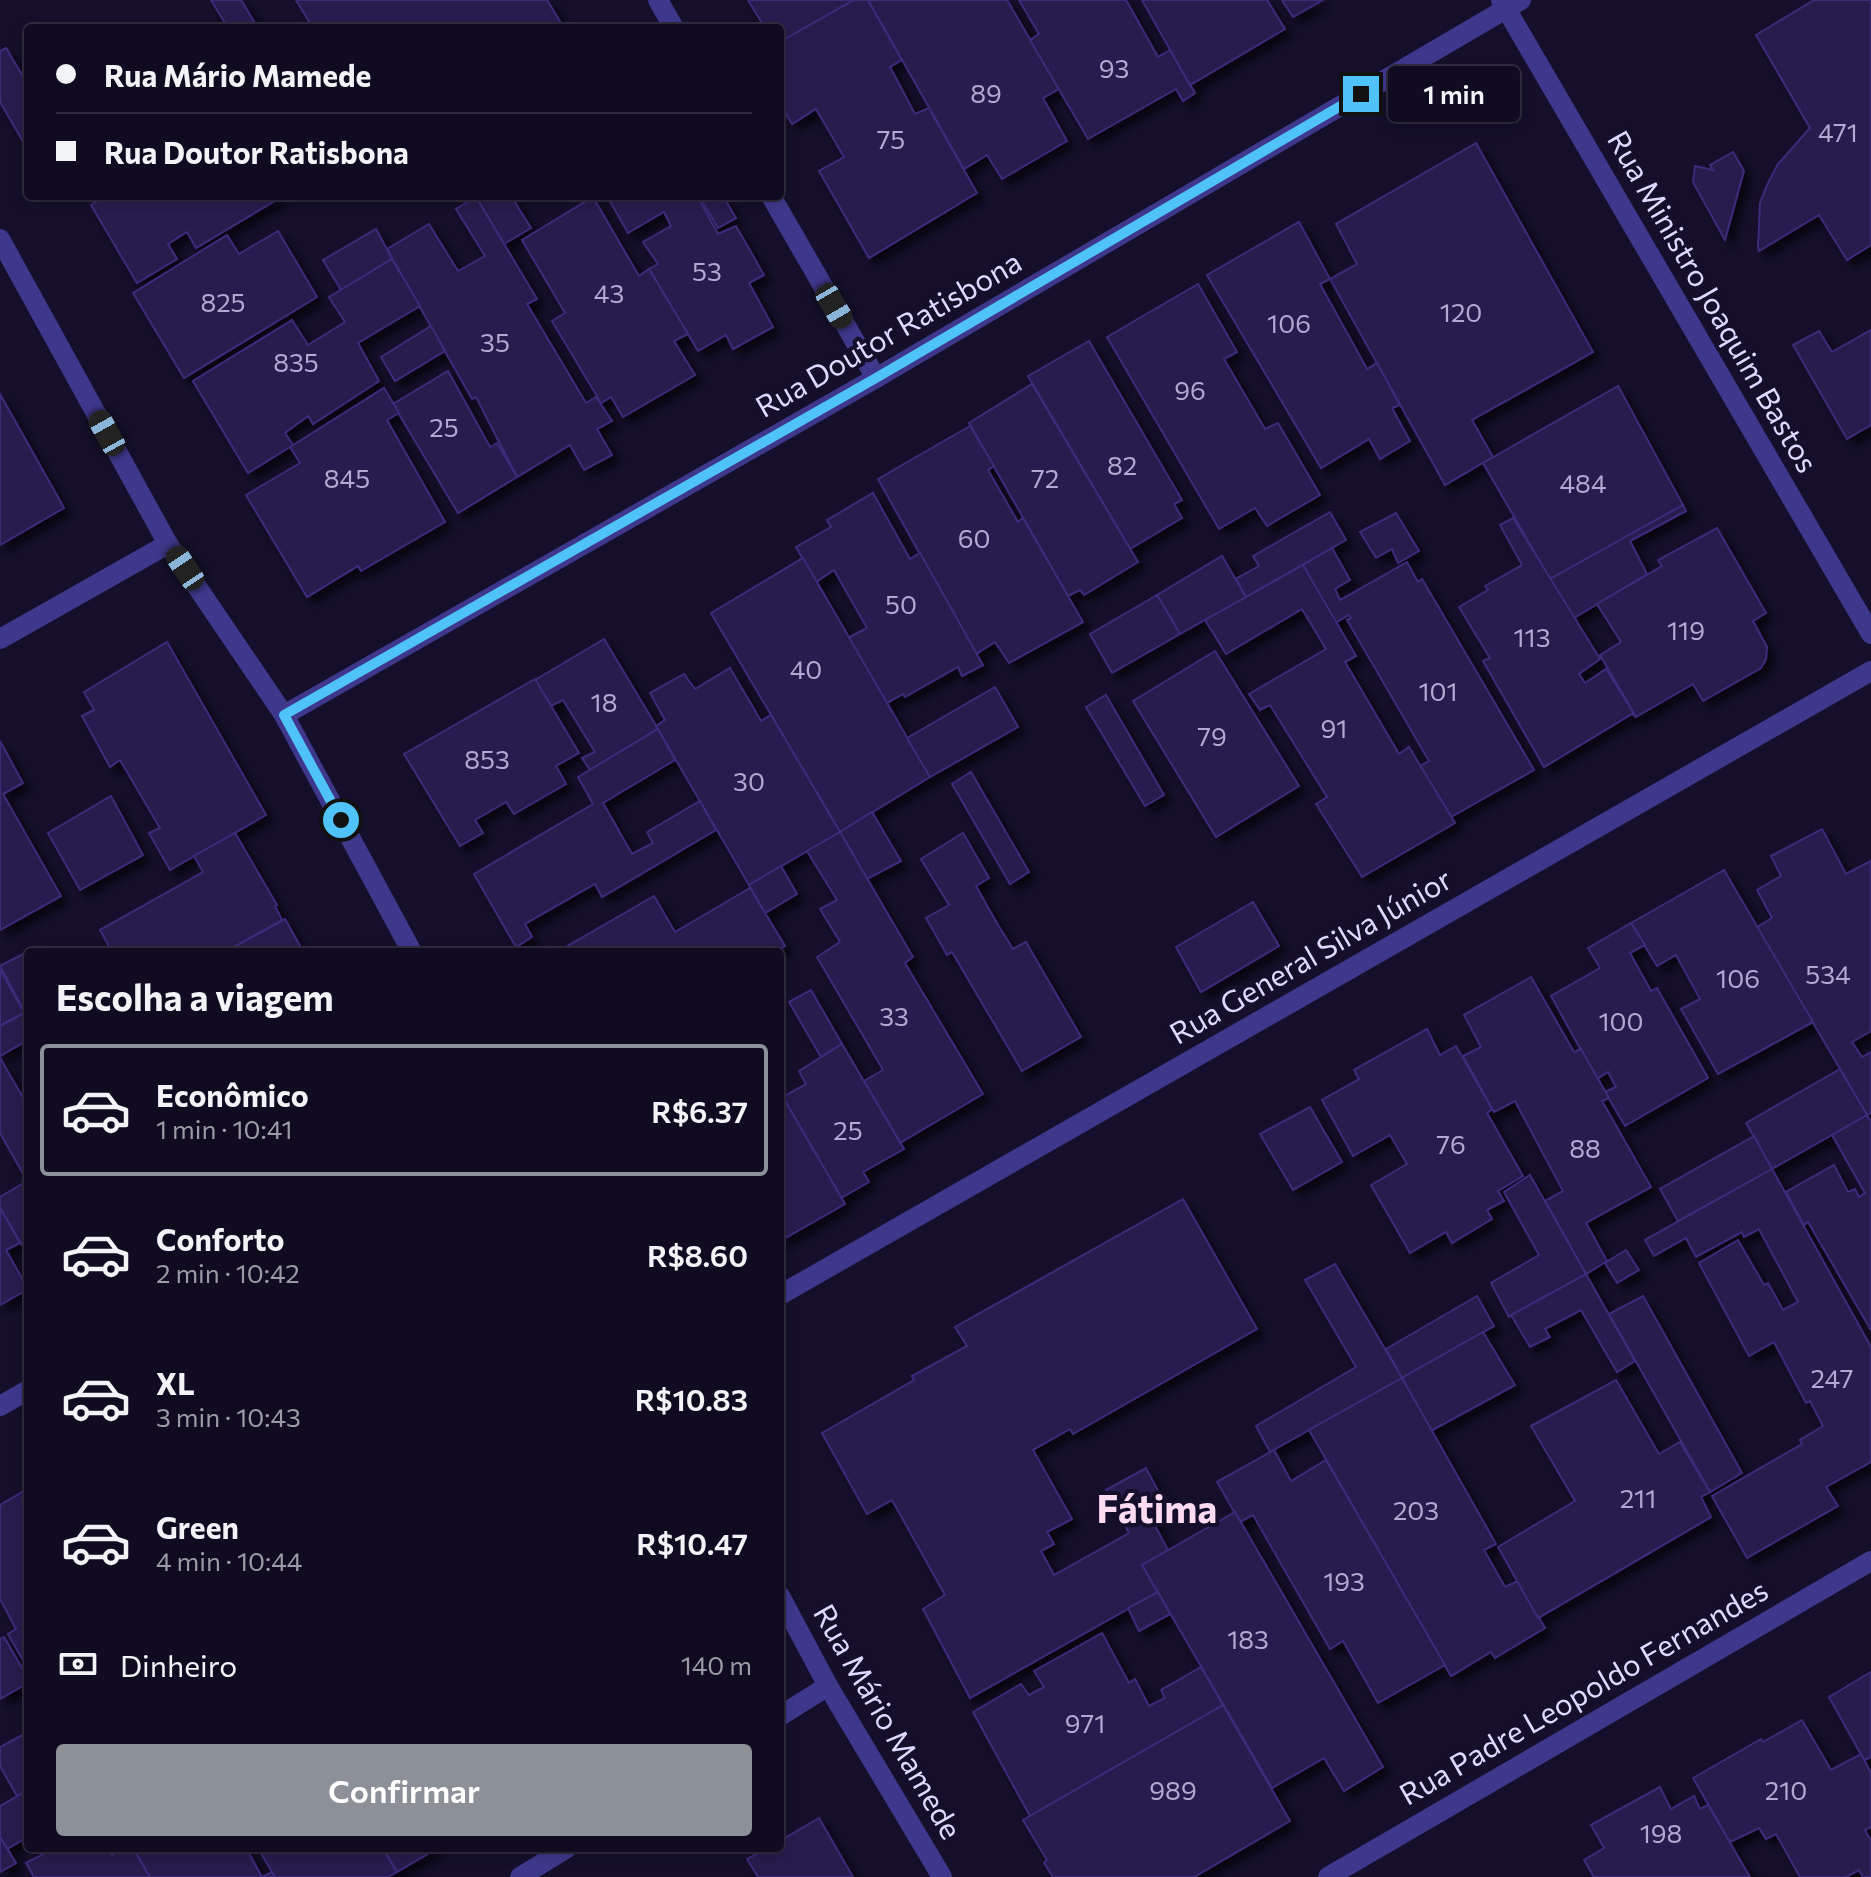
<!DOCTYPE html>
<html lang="pt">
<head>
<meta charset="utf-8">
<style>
  body { margin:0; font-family:Commissioner,sans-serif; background:#1e192d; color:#f1f3f6; height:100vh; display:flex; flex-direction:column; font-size:30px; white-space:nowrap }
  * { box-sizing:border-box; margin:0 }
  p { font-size:26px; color:#9c9ba5 }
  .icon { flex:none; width:44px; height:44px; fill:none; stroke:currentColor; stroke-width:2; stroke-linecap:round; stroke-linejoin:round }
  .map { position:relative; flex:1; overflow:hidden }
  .drawer { position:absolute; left:24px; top:948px; width:760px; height:904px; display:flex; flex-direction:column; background:#100b20; border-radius:8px; box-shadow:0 4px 12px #0003,0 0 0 2px #302b3e }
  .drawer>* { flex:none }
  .banner { position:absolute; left:24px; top:24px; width:760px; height:176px; border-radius:8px; box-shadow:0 4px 12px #0003,0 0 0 2px #302b3e; display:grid; align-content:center; height:176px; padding:0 32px; background:#100b20 }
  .end { position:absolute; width:36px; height:36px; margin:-18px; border:10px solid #4fc3f7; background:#111; box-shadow:0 0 0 4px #111 }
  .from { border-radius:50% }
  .bubble { position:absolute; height:56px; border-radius:8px; background:#100b20; box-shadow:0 4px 12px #0003,0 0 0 2px #302b3e; font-size:26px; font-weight:600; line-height:56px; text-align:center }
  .car { position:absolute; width:24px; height:48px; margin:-24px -12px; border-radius:10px; box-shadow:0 0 6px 2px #0007; background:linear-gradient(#222 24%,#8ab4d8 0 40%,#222 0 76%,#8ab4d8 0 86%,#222 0) }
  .banner b { display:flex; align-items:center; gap:28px; height:76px; font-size:30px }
  .banner b+b { border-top:2px solid #302b3e }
  .banner i { width:20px; height:20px; background:#f1f3f6 }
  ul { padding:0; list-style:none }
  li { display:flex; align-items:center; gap:24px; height:132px; margin:0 16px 12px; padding:0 16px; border:4px solid transparent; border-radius:8px }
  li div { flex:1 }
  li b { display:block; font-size:30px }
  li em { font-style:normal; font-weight:600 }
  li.current { border-color:#8c9099 }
  li>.icon { width:72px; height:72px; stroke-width:1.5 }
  h2 { padding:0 32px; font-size:36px; line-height:96px }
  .pay { display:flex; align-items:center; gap:20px; height:88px; padding:0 32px; font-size:30px }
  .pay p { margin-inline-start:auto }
  .cta { display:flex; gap:16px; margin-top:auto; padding:16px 32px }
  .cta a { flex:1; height:92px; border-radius:8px; background:#8c9099; color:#fff; font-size:32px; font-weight:600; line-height:92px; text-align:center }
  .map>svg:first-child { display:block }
  .building { fill:#271a4d; stroke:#3e2b7a; stroke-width:2; filter:url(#shadow) }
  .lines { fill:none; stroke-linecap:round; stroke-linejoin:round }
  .minor { stroke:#3e388c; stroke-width:20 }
  .route { stroke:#4fc3f7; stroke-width:10 }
  .labels { text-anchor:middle; stroke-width:8; stroke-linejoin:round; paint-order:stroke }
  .number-label { font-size:26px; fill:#b1a9d2 }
  .street-label { font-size:30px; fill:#dfd9ff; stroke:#150f2b }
  .district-label { font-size:38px; font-weight:bold; fill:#ffdbf1; stroke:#150f2b }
</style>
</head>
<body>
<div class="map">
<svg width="1871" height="1877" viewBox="0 0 1871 1877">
  <defs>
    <filter id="shadow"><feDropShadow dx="7" dy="7" stdDeviation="4" flood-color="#0009"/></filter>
  </defs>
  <rect width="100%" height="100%" fill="#150f2b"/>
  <!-- building -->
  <g class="building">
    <polygon points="211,0 241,0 258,28 228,28"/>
    <polygon points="296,0 547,0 564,28 313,28"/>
    <polygon points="748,0 854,0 780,42 780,28 765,28"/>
    <polygon points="854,0 868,0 902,60 890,67 915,114 929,108 977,193 869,258 819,171 844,157 816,109 792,124 780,104 780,42"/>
    <polygon points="868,0 1007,0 1059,89 1043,98 1067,141 1002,179 987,155 964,169"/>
    <polygon points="1019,0 1126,0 1158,57 1170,50 1195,93 1183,101 1176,89 1088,139 1030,40 1039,34"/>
    <polygon points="1142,0 1267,0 1285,29 1190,85"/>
    <polygon points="1282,0 1323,0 1293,17"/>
    <polygon points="1814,0 1871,0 1871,245 1847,260 1819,215 1759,251 1758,247 1760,203 1768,183 1778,164 1810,128 1756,35"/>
    <polygon points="6,48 28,85 28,150 0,102 0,51"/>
    <polygon points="1476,143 1593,352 1472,420 1493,457 1445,485 1330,279 1357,264 1336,224"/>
    <polygon points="1733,152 1744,171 1725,240 1693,182 1695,166 1713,170 1710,165"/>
    <polygon points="106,196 283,196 196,248 187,232 168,244 177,259 137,283 91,205"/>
    <polygon points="511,196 531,228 504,244 476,197"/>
    <polygon points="607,196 697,196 718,234 736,226 764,275 749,283 773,327 733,349 726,335 698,351 649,269 658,264 643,242 671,226 664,212 628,233"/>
    <polygon points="699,196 723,196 736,218 718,228"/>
    <polygon points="476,197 537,299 527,304 586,403 596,397 612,421 597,429 612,455 584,470 570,445 517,477 476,397 472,399 387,249 429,224 458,271 485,256 456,209"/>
    <polygon points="593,197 639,276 649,269 688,334 674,341 695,375 623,417 611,397 601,403 552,321 565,313 522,240"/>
    <polygon points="1299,222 1330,279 1320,284 1367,369 1377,363 1400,405 1392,408 1410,441 1380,459 1369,439 1321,468 1207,275"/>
    <polygon points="376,229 392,259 341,290 323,260"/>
    <polygon points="278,231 317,297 184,378 133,293 227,235 239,254"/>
    <polygon points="392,259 420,306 358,343 379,381 313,424 308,416 285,433 293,445 248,473 193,381 292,320 308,345 345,322 329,297"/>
    <polygon points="1198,284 1237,352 1224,359 1265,429 1278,423 1320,495 1267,526 1255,508 1219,529 1107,337"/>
    <polygon points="431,326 445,351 395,381 381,357"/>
    <polygon points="1871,330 1871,425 1847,439 1793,345 1819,331 1832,352"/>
    <polygon points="1089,341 1182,500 1174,504 1182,518 1130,549 1028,376"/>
    <polygon points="448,371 490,447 497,443 517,477 458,513 393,404"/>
    <polygon points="1032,384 1138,562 1084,595 1080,590 1068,596 969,423"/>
    <polygon points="1618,386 1683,505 1550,579 1483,463"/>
    <polygon points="384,388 399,413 387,420 445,522 361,571 358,566 307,597 246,495 300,463 290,447"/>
    <polygon points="0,394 64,508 0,545"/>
    <polygon points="970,426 994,466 988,470 1018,522 1023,518 1083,622 1009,663 995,642 976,654 878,479"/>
    <polygon points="873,493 910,559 920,553 983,665 962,676 958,667 905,697 903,694 887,703 848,638 867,628 834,570 816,582 796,547 831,527 827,520"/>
    <polygon points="1683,505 1686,511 1630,541 1647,574 1574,618 1550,579"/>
    <polygon points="1330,512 1346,540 1246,597 1236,579 1259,566 1253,556"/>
    <polygon points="1396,513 1419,551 1398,563 1392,549 1376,558 1360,532"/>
    <polygon points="1513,518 1600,659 1579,674 1585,683 1606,669 1636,717 1632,714 1544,767 1483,661 1490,658 1459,607 1488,590 1485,586 1522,565 1500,525"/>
    <polygon points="1717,528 1766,613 1753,621 1767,647 1766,659 1761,668 1703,701 1693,684 1636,717 1600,655 1621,642 1597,604 1662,566 1658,560"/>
    <polygon points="1332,548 1350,580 1335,589 1340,600 1407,562 1418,582 1422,579 1534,770 1451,817 1420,766 1429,761 1347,620 1351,618 1349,615 1335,623 1303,565"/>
    <polygon points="1222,556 1246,597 1180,634 1157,595"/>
    <polygon points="803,558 930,777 840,832 711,613"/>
    <polygon points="1303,565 1356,656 1345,662 1399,754 1409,747 1455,823 1362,877 1316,804 1327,797 1270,705 1260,710 1249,694 1326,649 1302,609 1226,654 1205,620"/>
    <polygon points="1157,595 1180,634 1112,673 1090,634"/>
    <polygon points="604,639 658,729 590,770 582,758 595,752 563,700 551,706 535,680"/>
    <polygon points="167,642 266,815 170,870 149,833 160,828 120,760 110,767 82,716 94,710 84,692"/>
    <polygon points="1215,651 1299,786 1216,837 1133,701"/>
    <polygon points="730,668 761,721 771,715 840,832 749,885 656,726 665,720 650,693 684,674 695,689"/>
    <polygon points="535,679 579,753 556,766 566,784 514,814 506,802 475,820 483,833 460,846 404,754"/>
    <polygon points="995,687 1018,727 930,777 907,738"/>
    <polygon points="1106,695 1164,795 1145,806 1086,707"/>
    <polygon points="658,729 675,760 603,803 632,854 653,843 647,832 700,801 716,830 602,897 595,884 525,924 532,937 516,947 474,874 593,804 578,777"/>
    <polygon points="0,741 23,783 3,794 61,896 0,930"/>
    <polygon points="971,772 1029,872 1010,884 952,784"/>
    <polygon points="111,796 143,855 80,890 48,833"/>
    <polygon points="872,812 901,861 867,879 840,832"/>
    <polygon points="1822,829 1846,874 1871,861 1871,1031 1852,1042 1862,1057 1871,1052 1871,1113 1867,1115 1757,927 1772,918 1757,890 1781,876 1771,856"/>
    <polygon points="840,832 913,957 905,963 983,1094 900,1143 864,1081 883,1070 817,957 840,942 820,909 837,900 807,851"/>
    <polygon points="235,833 277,905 275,906 282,920 225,952 112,952 100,930 203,872 194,856"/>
    <polygon points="963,833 989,878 976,886 998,925 1013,949 1026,942 1081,1037 1022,1071 952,952 947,955 926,918 949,905 921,859"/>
    <polygon points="781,866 797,894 765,913 749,885"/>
    <polygon points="1724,870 1813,1022 1718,1074 1681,1009 1700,999 1676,955 1657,966 1631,923"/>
    <polygon points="750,888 785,946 775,952 557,952 654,896 675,932"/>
    <polygon points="1253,902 1279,946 1201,992 1176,947"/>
    <polygon points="285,919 303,951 308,948 310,952 225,952"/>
    <polygon points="1631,923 1645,945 1630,953 1651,991 1657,988 1708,1078 1625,1126 1605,1092 1616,1087 1608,1072 1597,1079 1551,996 1600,968 1588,948"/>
    <polygon points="27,952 28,1008 24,1011 0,966"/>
    <polygon points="0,969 24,1013 0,1026"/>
    <polygon points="1531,977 1574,1052 1581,1049 1609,1098 1602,1101 1651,1187 1586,1223 1607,1261 1586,1274 1545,1201 1563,1191 1515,1101 1494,1112 1463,1056 1481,1047 1464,1015"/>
    <polygon points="811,990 842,1044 821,1057 789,1002"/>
    <polygon points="24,1013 28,1020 28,1040 0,1056 0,1026"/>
    <polygon points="1427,1029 1440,1055 1456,1046 1492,1109 1487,1113 1523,1176 1498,1191 1504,1201 1487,1210 1492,1219 1452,1243 1446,1232 1410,1253 1371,1185 1407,1164 1390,1135 1353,1156 1322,1100 1359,1079 1354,1070"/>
    <polygon points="842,1044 904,1149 863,1172 869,1182 841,1198 783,1097 806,1084 799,1071"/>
    <polygon points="0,1058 28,1106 28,1241 22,1245 0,1208 0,1197 27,1181 0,1133"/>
    <polygon points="1840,1069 1867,1115 1772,1169 1746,1123"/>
    <polygon points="785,1101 845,1204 780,1241 780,1103"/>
    <polygon points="1310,1107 1342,1162 1293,1190 1260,1134"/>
    <polygon points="1867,1115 1871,1122 1871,1330 1808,1222 1804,1225 1786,1192 1834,1165 1848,1192 1855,1189 1859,1197 1865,1193 1832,1135"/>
    <polygon points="1754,1136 1772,1169 1678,1221 1660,1189"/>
    <polygon points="1772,1169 1871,1347 1871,1462 1826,1487 1838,1506 1747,1558 1712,1496 1802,1444 1800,1440 1823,1426 1810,1401 1806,1403 1774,1342 1749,1356 1699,1263 1738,1240 1764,1285 1768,1283 1783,1310 1798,1302 1759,1229 1744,1237 1742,1232 1696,1257 1686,1238 1654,1256 1645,1240"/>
    <polygon points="1530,1175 1586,1274 1509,1317 1491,1283 1539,1255 1504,1192"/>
    <polygon points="1183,1199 1257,1329 1073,1434 1070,1429 1033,1450 1072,1519 1047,1532 1054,1544 1041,1551 1054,1575 1129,1533 1106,1490 1146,1468 1169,1511 1152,1520 1168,1550 1142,1565 1158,1592 970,1698 923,1609 945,1595 892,1500 867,1514 822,1433 914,1380 912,1376 967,1346 955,1327"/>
    <polygon points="0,1208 20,1243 6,1250 28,1289 0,1305"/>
    <polygon points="1626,1250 1639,1270 1617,1283 1605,1263"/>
    <polygon points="1335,1264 1402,1378 1270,1452 1256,1426 1356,1367 1305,1280"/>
    <polygon points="1586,1274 1635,1361 1617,1372 1581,1310 1545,1329 1550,1337 1530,1347 1511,1315"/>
    <polygon points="1477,1296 1494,1326 1402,1378 1386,1349"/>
    <polygon points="1643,1296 1742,1473 1710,1492 1609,1314"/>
    <polygon points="1483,1332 1515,1385 1431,1431 1402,1378"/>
    <polygon points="1402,1378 1496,1544 1484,1550 1505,1587 1518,1581 1545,1628 1495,1658 1491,1652 1451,1676 1309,1430"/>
    <polygon points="1616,1380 1659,1454 1680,1442 1710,1492 1701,1497 1711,1517 1538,1618 1498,1547 1575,1501 1531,1426"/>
    <polygon points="1274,1450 1291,1481 1326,1460 1445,1665 1378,1703 1343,1641 1330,1649 1253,1515 1240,1522 1217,1482"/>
    <polygon points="24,1491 28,1499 28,1660 24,1662 8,1634 16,1629 0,1599 0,1505"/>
    <polygon points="1235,1512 1383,1767 1344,1791 1324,1758 1272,1788 1142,1565"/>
    <polygon points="1158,1592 1170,1614 1139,1631 1128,1608"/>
    <polygon points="1102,1633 1129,1683 1135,1679 1149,1706 1165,1698 1161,1690 1201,1667 1223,1705 1030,1816 973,1712 1021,1684 1029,1695 1044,1687 1034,1671"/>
    <polygon points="4,1637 28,1678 28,1683 0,1699 0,1639"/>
    <polygon points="1871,1672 1871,1757 1864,1760 1829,1697"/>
    <polygon points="1223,1705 1290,1821 1194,1877 1053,1877 1044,1863 1047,1860 1023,1820"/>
    <polygon points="1802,1720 1831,1770 1861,1754 1871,1773 1871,1827 1865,1830 1871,1841 1871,1877 1863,1877 1859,1870 1846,1877 1800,1877 1776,1834 1766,1839 1759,1828 1730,1842 1693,1778 1761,1739 1763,1742"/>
    <polygon points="28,1732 28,1790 17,1796 0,1766 0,1747"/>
    <polygon points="1660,1787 1671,1809 1694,1796 1700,1809 1708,1805 1750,1877 1594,1877 1584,1860 1604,1848 1591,1825"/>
    <polygon points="28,1790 28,1837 7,1849 0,1837 0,1806"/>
    <polygon points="819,1818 853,1877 758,1877 747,1859 768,1848 780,1848 780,1841"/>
    <polygon points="0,1837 16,1863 0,1872"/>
    <polygon points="55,1848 108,1848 112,1855 125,1848 133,1848 150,1877 34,1877 26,1863"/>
    <polygon points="133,1848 246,1848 262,1877 272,1872 275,1877 150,1877"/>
    <polygon points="258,1848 382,1848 397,1872 388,1877 275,1877"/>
    <polygon points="383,1848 438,1848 397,1872"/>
  </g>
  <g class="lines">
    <!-- minor -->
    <g class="minor">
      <polyline points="658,0 674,28"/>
      <polyline points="1501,0 1871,634"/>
      <polyline points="771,196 876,378"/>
      <polyline points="0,239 168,544 284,715 412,952"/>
      <polyline points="0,639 168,544"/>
      <polyline points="284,715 876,378 1521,0"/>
      <polyline points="780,1295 1871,671"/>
      <polyline points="0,1406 28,1390"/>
      <polyline points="780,1596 828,1686 942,1877"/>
      <polyline points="780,1716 828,1686"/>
      <polyline points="520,1877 567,1848"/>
      <polyline points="1328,1877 1871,1561"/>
    </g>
  </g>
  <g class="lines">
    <!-- route -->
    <polyline class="route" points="341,820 284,715 876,378 1361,94"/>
  </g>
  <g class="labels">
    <!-- number labels -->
    <g class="number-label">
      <text x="1114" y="78">93</text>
      <text x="986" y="103">89</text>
      <text x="1838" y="142">471</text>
      <text x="891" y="149">75</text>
      <text x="707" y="281">53</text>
      <text x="609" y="303">43</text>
      <text x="223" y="312">825</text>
      <text x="1461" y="322">120</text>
      <text x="1289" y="333">106</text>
      <text x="495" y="352">35</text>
      <text x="296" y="372">835</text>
      <text x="1190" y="400">96</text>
      <text x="444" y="437">25</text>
      <text x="1122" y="475">82</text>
      <text x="347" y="488">845</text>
      <text x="1045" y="488">72</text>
      <text x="1583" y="493">484</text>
      <text x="974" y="548">60</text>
      <text x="901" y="614">50</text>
      <text x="1686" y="640">119</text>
      <text x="1532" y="647">113</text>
      <text x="806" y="679">40</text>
      <text x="1438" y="701">101</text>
      <text x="604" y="712">18</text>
      <text x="1334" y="738">91</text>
      <text x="1212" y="746">79</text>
      <text x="487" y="769">853</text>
      <text x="749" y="791">30</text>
      <text x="1828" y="984">534</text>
      <text x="1738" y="988">106</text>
      <text x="894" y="1026">33</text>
      <text x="1621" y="1031">100</text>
      <text x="848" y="1140">25</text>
      <text x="1451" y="1154">76</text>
      <text x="1585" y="1158">88</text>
      <text x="1832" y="1388">247</text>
      <text x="1638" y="1508">211</text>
      <text x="1416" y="1520">203</text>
      <text x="1344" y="1591">193</text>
      <text x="1248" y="1649">183</text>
      <text x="1085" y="1733">971</text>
      <text x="1173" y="1800">989</text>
      <text x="1786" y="1800">210</text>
      <text x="1661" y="1843">198</text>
    </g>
    <!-- street labels -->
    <g class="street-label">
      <text transform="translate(1712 302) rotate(60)" y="10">Rua Ministro Joaquim Bastos</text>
      <text transform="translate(889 335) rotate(-30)" y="10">Rua Doutor Ratisbona</text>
      <text transform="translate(1311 957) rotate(-30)" y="10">Rua General Silva Júnior</text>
      <text transform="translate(1584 1693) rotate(-30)" y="10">Rua Padre Leopoldo Fernandes</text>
      <text transform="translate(887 1722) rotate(60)" y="10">Rua Mário Mamede</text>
    </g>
    <!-- district labels -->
    <g class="district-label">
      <text x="1157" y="1523">Fátima</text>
    </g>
  </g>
</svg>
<i class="end from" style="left:341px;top:820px"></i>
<i class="end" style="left:1361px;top:94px"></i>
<div class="bubble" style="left:1388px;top:66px;width:132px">1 min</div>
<i class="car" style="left:834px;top:306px;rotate:150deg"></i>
<i class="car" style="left:107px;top:433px;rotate:331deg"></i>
<i class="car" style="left:185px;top:568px;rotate:326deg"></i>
<div class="banner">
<b><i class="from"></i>Rua Mário Mamede</b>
<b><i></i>Rua Doutor Ratisbona</b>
</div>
<section class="drawer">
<h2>Escolha a viagem</h2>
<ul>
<li class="current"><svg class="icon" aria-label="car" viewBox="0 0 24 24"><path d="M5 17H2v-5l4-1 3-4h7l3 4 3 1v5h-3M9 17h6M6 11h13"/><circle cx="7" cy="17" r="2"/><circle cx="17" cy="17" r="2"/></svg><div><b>Econômico</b><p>1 min · 10:41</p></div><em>R$6.37</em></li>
<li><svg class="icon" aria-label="car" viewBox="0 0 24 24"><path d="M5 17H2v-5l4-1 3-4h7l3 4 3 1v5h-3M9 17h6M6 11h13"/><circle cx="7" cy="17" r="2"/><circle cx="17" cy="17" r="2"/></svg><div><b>Conforto</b><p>2 min · 10:42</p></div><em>R$8.60</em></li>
<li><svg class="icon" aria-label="car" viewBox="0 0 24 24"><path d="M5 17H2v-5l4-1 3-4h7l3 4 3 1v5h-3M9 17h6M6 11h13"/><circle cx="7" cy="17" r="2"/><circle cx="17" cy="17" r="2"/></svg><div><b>XL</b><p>3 min · 10:43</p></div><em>R$10.83</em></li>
<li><svg class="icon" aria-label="car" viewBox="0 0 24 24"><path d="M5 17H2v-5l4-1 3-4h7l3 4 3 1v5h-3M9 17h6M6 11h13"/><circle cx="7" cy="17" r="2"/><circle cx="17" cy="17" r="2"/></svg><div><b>Green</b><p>4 min · 10:44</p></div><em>R$10.47</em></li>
</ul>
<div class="pay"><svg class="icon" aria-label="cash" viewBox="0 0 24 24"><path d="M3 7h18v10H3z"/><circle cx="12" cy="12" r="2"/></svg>Dinheiro<p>140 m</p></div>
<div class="cta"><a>Confirmar</a></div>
</section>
</div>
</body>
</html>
